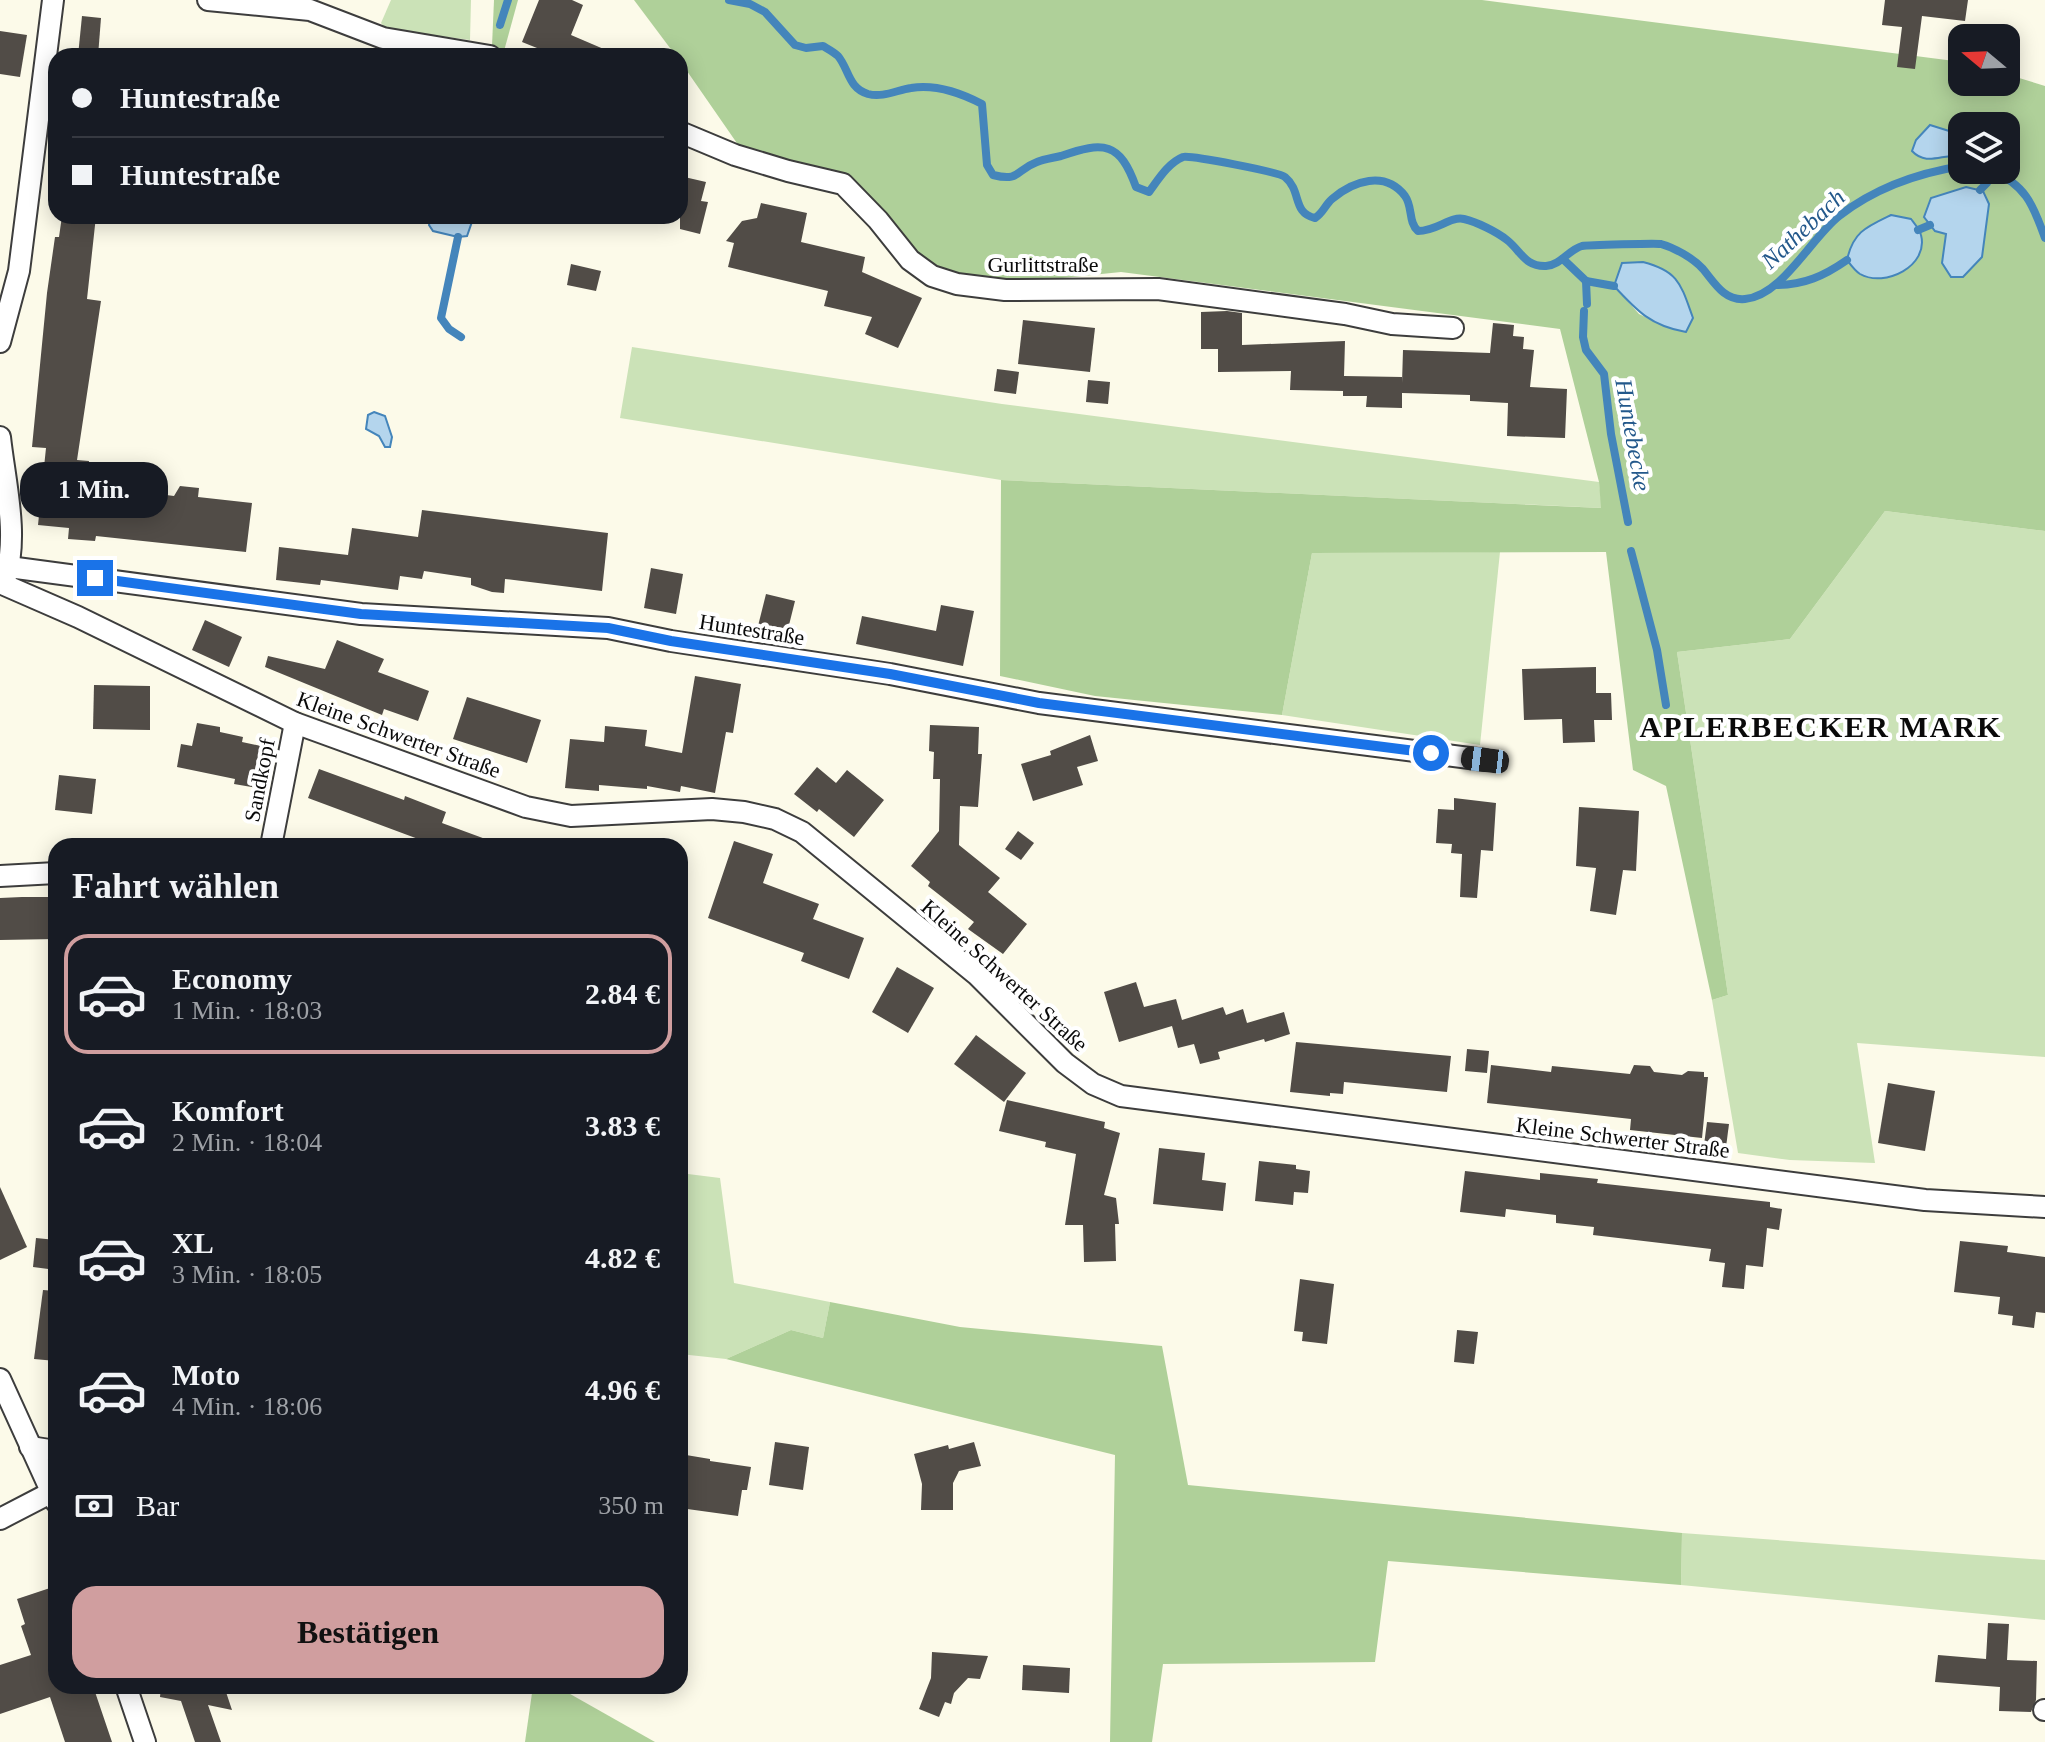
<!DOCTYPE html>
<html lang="de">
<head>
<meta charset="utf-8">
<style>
  body { margin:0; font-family:"Times New Roman",serif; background:#242831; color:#f1f3f6; height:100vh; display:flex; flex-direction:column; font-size:30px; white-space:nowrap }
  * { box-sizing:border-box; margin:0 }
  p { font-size:26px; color:#9ea1a6 }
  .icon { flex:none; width:44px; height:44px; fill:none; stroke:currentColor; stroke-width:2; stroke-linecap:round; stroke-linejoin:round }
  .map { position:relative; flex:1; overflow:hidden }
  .side { position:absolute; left:48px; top:838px; width:640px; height:856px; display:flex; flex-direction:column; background:#171b24; border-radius:24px; box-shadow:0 4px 20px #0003 }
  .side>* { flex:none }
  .banner { position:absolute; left:48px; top:48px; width:640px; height:176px; border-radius:24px; box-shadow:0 4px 20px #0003; display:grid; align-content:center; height:176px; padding:0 24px; background:#171b24 }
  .needle { width:52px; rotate:289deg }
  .tools { position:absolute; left:1948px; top:24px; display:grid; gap:16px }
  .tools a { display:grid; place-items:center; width:72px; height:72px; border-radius:16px; background:#171b24; box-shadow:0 4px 20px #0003; font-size:40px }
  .end { position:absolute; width:36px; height:36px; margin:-18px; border:10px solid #1a73e8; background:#fff; box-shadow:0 0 0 4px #fff }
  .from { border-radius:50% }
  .bubble { position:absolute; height:56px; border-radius:24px; background:#171b24; box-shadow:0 4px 20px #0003; font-size:26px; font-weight:700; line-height:56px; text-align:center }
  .car { position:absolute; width:24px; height:48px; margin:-24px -12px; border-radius:10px; box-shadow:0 0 6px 2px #0007; background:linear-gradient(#222 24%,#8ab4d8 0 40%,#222 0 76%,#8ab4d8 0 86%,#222 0) }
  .banner b { display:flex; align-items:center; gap:28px; height:76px; font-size:30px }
  .banner b+b { border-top:2px solid #363941 }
  .banner i { width:20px; height:20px; background:#f1f3f6 }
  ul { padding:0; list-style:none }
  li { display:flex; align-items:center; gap:24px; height:120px; margin:0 16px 12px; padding:0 8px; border:4px solid transparent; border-radius:24px }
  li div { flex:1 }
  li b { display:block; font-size:30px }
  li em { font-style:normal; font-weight:700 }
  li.on { border-color:#d09e9f }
  li>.icon { width:72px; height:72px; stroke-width:1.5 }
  h2 { padding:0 24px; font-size:36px; line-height:96px }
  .pay { display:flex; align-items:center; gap:20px; height:88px; padding:0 24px; font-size:30px }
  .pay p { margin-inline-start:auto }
  .button { display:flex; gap:16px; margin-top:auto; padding:16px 24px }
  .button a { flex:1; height:92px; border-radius:24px; background:#d09e9f; color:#111; font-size:32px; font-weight:700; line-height:92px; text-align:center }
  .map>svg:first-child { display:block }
  .green { fill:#cbe2b7 }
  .forest { fill:#afd099; fill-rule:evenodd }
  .water { fill:#b4d5ed; stroke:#4485bb; stroke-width:2 }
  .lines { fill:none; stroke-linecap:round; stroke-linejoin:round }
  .stream { stroke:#4485bb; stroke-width:8 }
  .building { fill:#514c47 }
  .street-casing { stroke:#3d3d3d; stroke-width:24 }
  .street { stroke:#fff; stroke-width:20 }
  .route { stroke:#1a73e8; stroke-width:10 }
  .labels { text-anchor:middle; stroke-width:8; stroke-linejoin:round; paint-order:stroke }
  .street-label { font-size:22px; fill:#0a0a0a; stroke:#fff }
  .water-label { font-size:24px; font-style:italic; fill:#23588b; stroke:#fff }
  .district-label { font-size:30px; font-weight:bold; letter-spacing:2px; fill:#0a0a0a; stroke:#fff }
</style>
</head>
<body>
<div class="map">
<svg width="2045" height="1742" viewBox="0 0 2045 1742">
  <rect width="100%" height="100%" fill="#fcfae9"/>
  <!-- green -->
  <g class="green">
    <polygon points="391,0 471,0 470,40 386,29 381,23"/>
    <polygon points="632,347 1002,404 1599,482 1602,508 1001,480 620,418"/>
    <polygon points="1885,511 2045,531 2045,1057 1857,1043 1875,1163 1790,1160 1738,1153 1712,1000 1728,995 1677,652 1790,639"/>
    <polygon points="1500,552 1480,745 1282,715 1312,553"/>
    <polygon points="680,1173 720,1178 734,1283 830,1302 823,1338 791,1330 726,1359 680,1354"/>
    <polygon points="1682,1533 2045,1560 2045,1620 1681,1585"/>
  </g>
  <!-- forest -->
  <g class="forest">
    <polygon points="494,0 518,0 504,51 492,46"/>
    <path d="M634,0H1482L1962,62V82H2006V74L2045,86V531L1885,511L1790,639L1677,652L1728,995L1712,1000L1666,786L1633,770L1606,552L1312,553L1282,715L1095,696L1000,676L1001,480L1601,508L1599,482L1560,329L1121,272L1004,284L961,278L934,268L847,179L741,149L680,61V56H676ZM1962,126H2006V170H1962ZM1946,234L1984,236L1982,256L1942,264ZM1643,262C1679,272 1681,285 1692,318L1668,328L1639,314L1614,286Z"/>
    <polygon points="830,1302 960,1327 1162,1346 1188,1485 1682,1533 1681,1585 1388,1561 1375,1662 1163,1664 1152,1742 1110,1742 1115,1455 726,1359 791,1330 823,1338"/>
    <polygon points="533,1686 556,1686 655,1742 525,1742"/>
  </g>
  <!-- water -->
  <g class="water">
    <path d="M1930,125L1962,135V156C1943,153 1927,167 1912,151L1916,140Z"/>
    <polygon points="1966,187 1983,191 1989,204 1982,257 1963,277 1951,277 1942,263 1946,234 1935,231 1924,217 1931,198"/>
    <path d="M1891,215L1911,219C1914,223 1920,230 1921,235C1929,266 1885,288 1860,274C1855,271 1850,264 1847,260C1853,232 1866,227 1891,215Z"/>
    <polygon points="431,216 474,216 467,236 458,237 433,231 429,225"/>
    <path d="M1643,262C1679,271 1681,285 1693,318L1686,332C1651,326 1637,311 1614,286L1622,263Z"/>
    <polygon points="374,412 385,416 392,437 390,447 385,447 379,436 366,429 368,415"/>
  </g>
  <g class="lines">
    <!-- stream -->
    <g class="stream">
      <path d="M729,0L750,4L765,12L795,45L806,48L823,46C828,49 834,52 838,56C849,69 848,88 868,94C883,98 897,90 911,88C935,84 961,93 982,104L987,165L993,175C1021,182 1015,170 1037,162C1044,159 1053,158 1061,156C1104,141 1120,142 1136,187L1149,192C1158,180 1168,163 1183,157C1190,155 1279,172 1285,177C1302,191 1292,213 1315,218C1323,213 1325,205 1332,199C1353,181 1385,170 1405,196C1413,207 1408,222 1418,231C1437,231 1450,216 1464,219C1477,222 1497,232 1507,240C1521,251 1525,267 1546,266C1561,265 1568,250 1582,246C1588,245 1657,243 1661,244C1675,248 1693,258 1703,269C1714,282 1724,301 1745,299C1782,296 1811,238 1839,216C1875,188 1918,173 1962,166"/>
      <polyline points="500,25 508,0"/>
      <path d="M1980,190L1987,183L1990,170C2025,184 2033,204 2045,238"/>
      <polyline points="1918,230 1930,225"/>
      <polyline points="458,237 441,318 449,329 461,337"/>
      <polyline points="1563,259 1586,281 1614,286"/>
      <polyline points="1586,281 1587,304"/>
      <path d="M1776,285C1804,285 1824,276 1847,260"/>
      <polyline points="1584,311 1583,337 1586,350 1604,374 1611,434 1628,522"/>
      <polyline points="1631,551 1657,650 1666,705"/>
    </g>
  </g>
  <!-- building -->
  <g class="building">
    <polygon points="539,0 572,0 583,5 571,35 620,56 539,56 542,50 522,42"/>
    <polygon points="1885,0 1968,0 1965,21 1922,16 1915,69 1897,67 1902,27 1882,25"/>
    <polygon points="82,16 101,18 98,56 78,56"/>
    <polygon points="0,31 27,35 20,77 0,74"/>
    <polygon points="680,176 706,182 701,201 708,202 700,234 680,229"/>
    <polygon points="761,203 807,213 801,242 865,257 862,272 922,298 898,348 865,334 872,317 824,306 828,291 728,267 734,243 726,241 742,221 757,218"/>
    <polygon points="62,216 96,216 87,299 101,301 77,460 89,461 84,513 127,517 128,509 141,510 143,492 174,496 180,486 199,488 198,497 252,503 246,552 96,536 95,541 68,539 69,528 38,525 46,448 32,447 47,293 55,237 59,237"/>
    <polygon points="571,264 601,271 596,291 567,285"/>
    <polygon points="1227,311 1242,313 1242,345 1345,341 1344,376 1402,377 1402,383 1403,350 1490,353 1493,323 1514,325 1513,336 1524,337 1523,349 1534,350 1530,387 1567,389 1565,438 1507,436 1508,403 1470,401 1470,395 1402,393 1402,408 1366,407 1367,396 1343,396 1343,391 1290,390 1291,371 1218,372 1218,349 1201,349 1201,312"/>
    <polygon points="1023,320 1095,328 1090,372 1018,364"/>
    <polygon points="997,369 1019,372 1016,394 994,391"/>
    <polygon points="1088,380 1110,382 1108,404 1086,402"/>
    <polygon points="422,510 608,533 602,591 505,579 504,593 492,592 471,585 471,578 424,571 422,579 400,576 398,590 321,580 320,585 276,580 279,547 348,555 352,528 418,537"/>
    <polygon points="651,568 683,574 676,614 644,608"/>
    <polygon points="766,594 795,601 785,641 756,634"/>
    <polygon points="941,605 974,611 963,666 856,644 862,616 936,631"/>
    <polygon points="205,620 242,637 229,667 192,650"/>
    <polygon points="337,640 384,659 378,672 429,691 418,721 384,709 382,715 265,667 268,656 325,669"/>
    <polygon points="1596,667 1596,693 1611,693 1612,720 1594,720 1595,742 1563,743 1562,719 1524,720 1522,669"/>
    <polygon points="695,676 741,684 733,733 726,732 715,793 681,786 680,792 647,786 647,789 599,785 599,791 565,788 570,739 604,742 605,726 647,730 645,746 682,753"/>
    <polygon points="94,685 150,686 150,730 93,729"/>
    <polygon points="467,697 541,720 527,763 453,739"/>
    <polygon points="197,723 220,727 220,732 243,737 242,742 266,747 257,788 234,784 235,779 177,767 181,744 192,746"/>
    <polygon points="930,725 979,727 978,754 982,754 978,807 960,806 959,845 1000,878 988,892 1027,924 1003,954 968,929 974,922 928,886 930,882 911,866 939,831 940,779 933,779 934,752 929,751"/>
    <polygon points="1090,735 1098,761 1077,767 1083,785 1033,801 1021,764 1051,755 1050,751"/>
    <polygon points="817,767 836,783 847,770 884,800 854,837 819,809 817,812 794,794"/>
    <polygon points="319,769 404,800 405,796 446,812 442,823 499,844 498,846 437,846 308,798"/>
    <polygon points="59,775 96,779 92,814 55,810"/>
    <polygon points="1454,798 1496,803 1493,851 1481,850 1477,898 1460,897 1462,854 1451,853 1452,844 1436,843 1438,809 1454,810"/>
    <polygon points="1579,807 1639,811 1636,871 1623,870 1616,915 1590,911 1596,868 1576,866"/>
    <polygon points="1018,831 1034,843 1021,860 1005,849"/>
    <polygon points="734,841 773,854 763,883 819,904 813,919 864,938 849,979 801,961 804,953 708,918"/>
    <polygon points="22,897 56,897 56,939 0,940 0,898"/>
    <polygon points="897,967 934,988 908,1033 872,1012"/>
    <polygon points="1136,982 1144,1007 1176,999 1182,1020 1223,1007 1226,1015 1243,1009 1247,1023 1284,1012 1290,1034 1265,1042 1264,1039 1218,1052 1220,1059 1200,1064 1194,1044 1178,1048 1172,1026 1119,1042 1104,992"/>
    <polygon points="976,1035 1026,1073 1004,1102 954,1064"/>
    <polygon points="1296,1042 1451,1056 1447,1092 1344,1082 1343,1094 1330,1093 1330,1096 1290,1092"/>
    <polygon points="1467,1049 1489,1051 1487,1073 1465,1071"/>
    <polygon points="1491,1065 1551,1072 1552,1066 1630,1074 1634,1065 1650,1066 1654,1072 1682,1075 1688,1071 1704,1072 1704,1077 1708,1077 1702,1138 1630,1130 1631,1119 1487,1103"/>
    <polygon points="1888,1083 1935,1091 1925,1151 1878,1143"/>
    <polygon points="1007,1100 1105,1122 1104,1128 1120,1133 1104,1195 1116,1198 1119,1224 1115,1224 1116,1261 1084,1262 1083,1225 1065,1225 1076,1154 1045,1147 1046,1142 999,1131"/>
    <polygon points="1707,1122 1729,1124 1726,1147 1704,1145"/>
    <polygon points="1159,1148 1205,1153 1202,1180 1226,1183 1223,1211 1153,1204"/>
    <polygon points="1259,1161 1296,1165 1296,1169 1310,1171 1308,1193 1294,1192 1293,1205 1255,1201"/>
    <polygon points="1465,1171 1540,1180 1540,1173 1598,1179 1597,1183 1770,1202 1770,1207 1782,1209 1779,1230 1767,1228 1763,1267 1746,1265 1744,1289 1722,1287 1725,1263 1709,1261 1711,1249 1593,1235 1594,1227 1556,1223 1556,1215 1506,1209 1505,1217 1460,1212"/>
    <polygon points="0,1187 27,1247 0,1260"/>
    <polygon points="36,1238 56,1240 56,1270 33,1267"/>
    <polygon points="1960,1241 2008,1246 2007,1252 2045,1257 2045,1313 2036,1312 2034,1328 2012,1325 2013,1316 1998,1314 2000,1297 1954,1292"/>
    <polygon points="1300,1279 1334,1284 1327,1344 1302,1341 1303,1332 1294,1331"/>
    <polygon points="43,1290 56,1291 56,1361 34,1359"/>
    <polygon points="1457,1330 1478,1332 1474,1364 1454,1362"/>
    <polygon points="775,1442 809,1447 803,1490 769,1485"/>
    <polygon points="974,1442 981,1466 959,1471 953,1483 953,1510 921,1510 922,1484 914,1454 948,1445 949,1449"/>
    <polygon points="680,1454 710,1459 710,1461 751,1467 747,1490 742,1490 738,1516 680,1508"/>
    <polygon points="56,1586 56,1686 93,1686 112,1742 65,1742 50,1697 0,1714 0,1665 31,1655 21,1626 25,1624 17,1599"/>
    <polygon points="1988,1623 2009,1624 2007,1660 2037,1661 2036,1700 2031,1712 1999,1711 2000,1687 1935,1682 1938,1655 1986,1659"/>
    <polygon points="932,1652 988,1656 980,1679 968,1678 954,1693 951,1704 945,1702 939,1717 919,1709 931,1678"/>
    <polygon points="1023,1665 1070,1668 1069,1693 1022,1690"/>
    <polygon points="161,1686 224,1686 232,1710 208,1705 221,1742 195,1742 181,1701 160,1697"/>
  </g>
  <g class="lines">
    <defs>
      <g id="street">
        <polyline points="208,0 310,10 383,38 490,56"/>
        <polyline points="680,132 735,155 788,171 843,184 878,220 910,260 932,276 957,284 1005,290 1158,289 1345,314 1392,324 1453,328"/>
        <polyline points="0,342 19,271 53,0"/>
        <path d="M0,437C5,483 19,535 5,580"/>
        <polyline points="9,567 361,614 608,628 671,641 890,674 1039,703 1485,760"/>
        <polyline points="0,583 78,617 295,723 526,807 571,816 712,809 744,812 775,819 802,832 977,975 1065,1063 1093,1084 1121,1096 1925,1200 2045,1207"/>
        <polyline points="271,846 295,723"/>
        <polyline points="0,876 56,873"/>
        <polyline points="0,1379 56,1502"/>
        <polyline points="30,1447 56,1451"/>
        <polyline points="0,1519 52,1492"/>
        <polyline points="126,1686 145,1742"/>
        <polyline points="2044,1710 2045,1710"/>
      </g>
    </defs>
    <!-- street casing -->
    <use href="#street" class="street-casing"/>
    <!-- street -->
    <use href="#street" class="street"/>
  </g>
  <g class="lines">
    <!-- route -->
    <polyline class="route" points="95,578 361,614 608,628 671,641 890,674 1039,703 1431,753"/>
  </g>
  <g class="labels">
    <!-- street labels -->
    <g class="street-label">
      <text x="1043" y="272">Gurlittstraße</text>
      <text transform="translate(752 629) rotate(9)" y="8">Huntestraße</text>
      <text transform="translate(399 734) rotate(20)" y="8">Kleine Schwerter Straße</text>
      <text transform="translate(259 780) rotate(-79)" y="8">Sandkopf</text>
      <text transform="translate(1005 975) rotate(42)" y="8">Kleine Schwerter Straße</text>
      <text transform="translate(1623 1137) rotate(7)" y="8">Kleine Schwerter Straße</text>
    </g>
    <!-- water labels -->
    <g class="water-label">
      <text transform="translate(1803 229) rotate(-43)" y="8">Nathebach</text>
      <text transform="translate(1633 435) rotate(80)" y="8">Huntebecke</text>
    </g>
    <!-- district labels -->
    <g class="district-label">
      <text x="1821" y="737">APLERBECKER MARK</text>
    </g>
  </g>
</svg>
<div class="tools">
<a><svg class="needle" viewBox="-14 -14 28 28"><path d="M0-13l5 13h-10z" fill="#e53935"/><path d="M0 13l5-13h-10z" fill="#9ea1a6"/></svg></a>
<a><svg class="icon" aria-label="layers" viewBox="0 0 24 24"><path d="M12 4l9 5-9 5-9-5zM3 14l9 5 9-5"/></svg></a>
</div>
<i class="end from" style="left:1431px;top:753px"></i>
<i class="end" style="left:95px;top:578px"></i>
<div class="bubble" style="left:20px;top:462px;width:148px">1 Min.</div>
<i class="car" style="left:1485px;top:760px;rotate:277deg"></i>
<div class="banner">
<b><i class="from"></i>Huntestraße</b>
<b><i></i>Huntestraße</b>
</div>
<section class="side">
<h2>Fahrt wählen</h2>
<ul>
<li class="on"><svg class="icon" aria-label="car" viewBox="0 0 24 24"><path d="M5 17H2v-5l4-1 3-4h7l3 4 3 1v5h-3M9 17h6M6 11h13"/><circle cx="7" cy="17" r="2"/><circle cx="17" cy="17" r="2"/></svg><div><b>Economy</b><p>1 Min. · 18:03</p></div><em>2.84 €</em></li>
<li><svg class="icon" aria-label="car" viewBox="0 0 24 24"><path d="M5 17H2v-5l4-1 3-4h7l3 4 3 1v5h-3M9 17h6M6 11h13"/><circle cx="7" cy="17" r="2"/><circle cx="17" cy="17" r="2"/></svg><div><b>Komfort</b><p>2 Min. · 18:04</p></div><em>3.83 €</em></li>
<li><svg class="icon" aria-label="car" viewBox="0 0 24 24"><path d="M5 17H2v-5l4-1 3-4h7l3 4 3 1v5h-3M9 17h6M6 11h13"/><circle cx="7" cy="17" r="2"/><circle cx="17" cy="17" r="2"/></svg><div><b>XL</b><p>3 Min. · 18:05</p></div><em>4.82 €</em></li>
<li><svg class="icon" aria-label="car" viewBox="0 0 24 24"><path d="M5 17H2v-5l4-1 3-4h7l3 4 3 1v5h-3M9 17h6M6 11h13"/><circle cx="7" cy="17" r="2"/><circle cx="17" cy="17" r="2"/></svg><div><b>Moto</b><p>4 Min. · 18:06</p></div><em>4.96 €</em></li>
</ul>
<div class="pay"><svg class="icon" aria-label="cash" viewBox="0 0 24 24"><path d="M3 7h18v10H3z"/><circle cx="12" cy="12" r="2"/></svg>Bar<p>350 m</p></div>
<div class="button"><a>Bestätigen</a></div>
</section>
</div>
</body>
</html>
